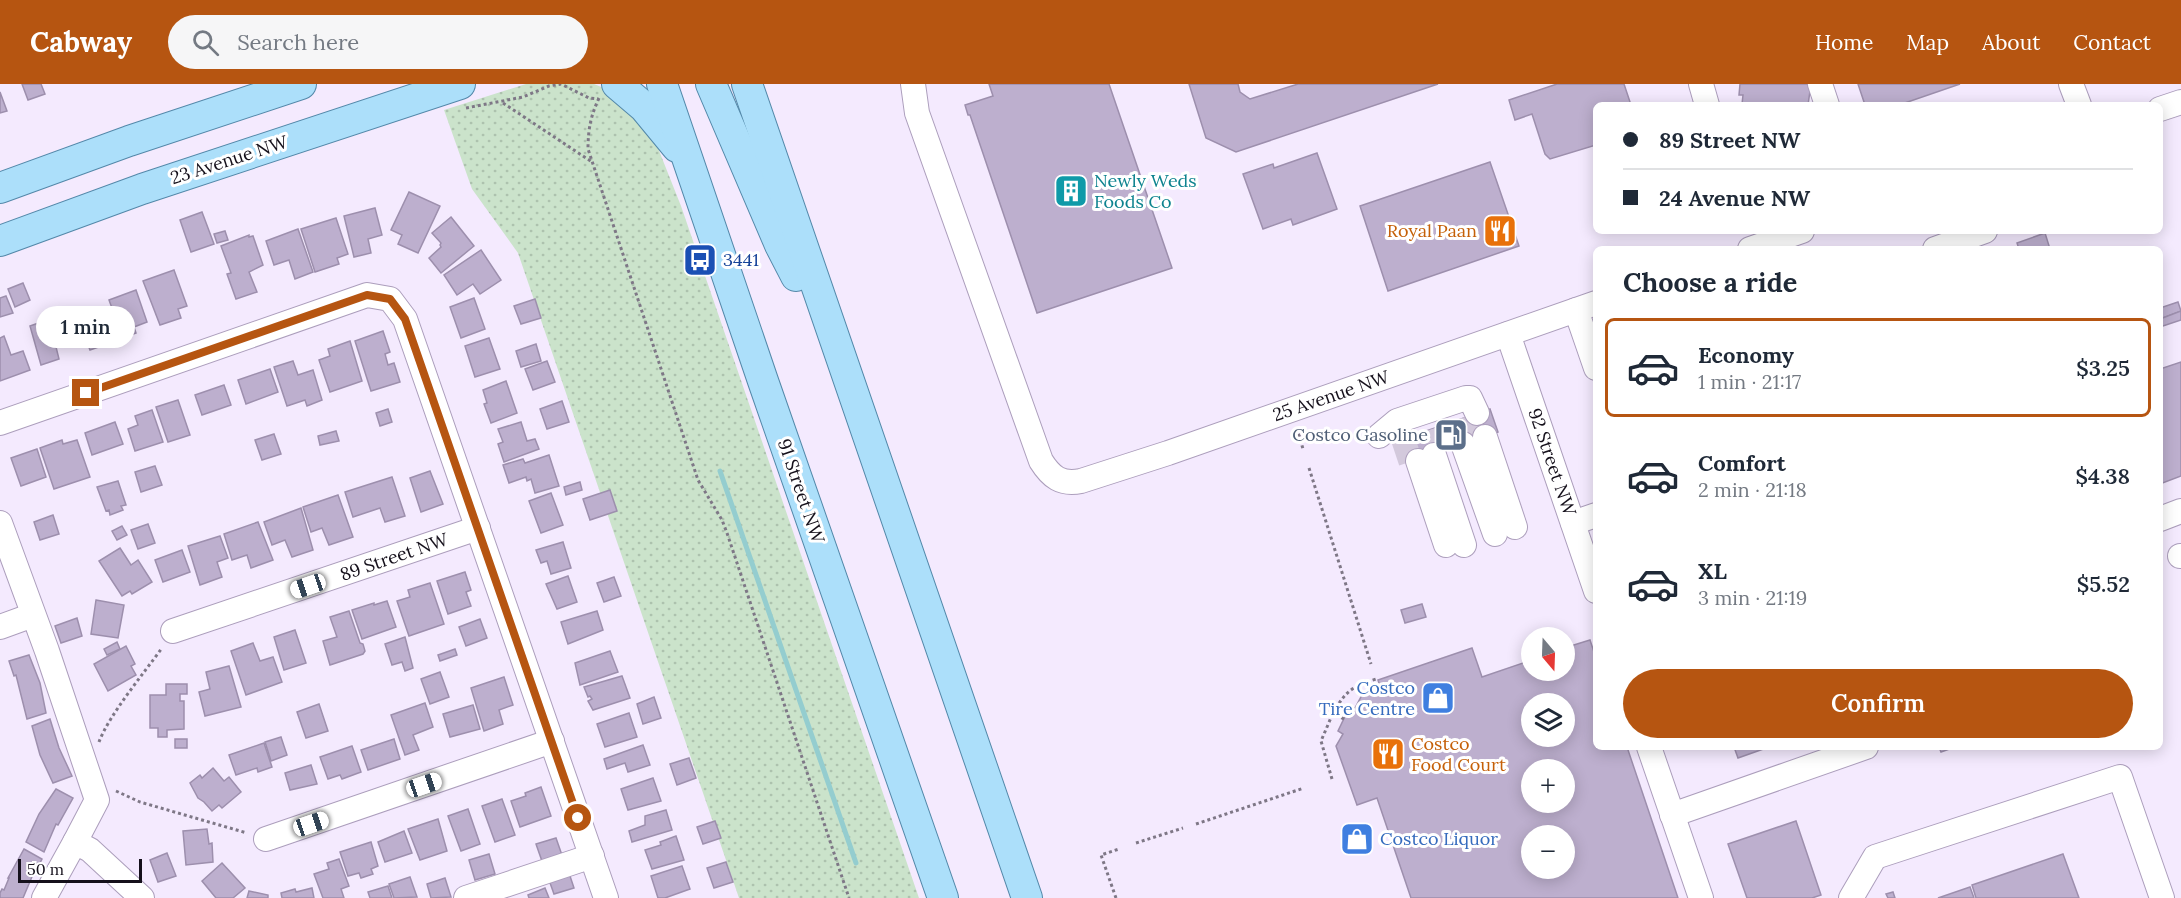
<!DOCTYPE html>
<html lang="en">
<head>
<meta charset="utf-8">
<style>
  body { margin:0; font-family:Lora,serif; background:#f6f6f7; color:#1f2937; height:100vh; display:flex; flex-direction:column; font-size:22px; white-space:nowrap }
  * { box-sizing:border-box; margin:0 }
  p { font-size:20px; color:#747a83 }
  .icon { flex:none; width:33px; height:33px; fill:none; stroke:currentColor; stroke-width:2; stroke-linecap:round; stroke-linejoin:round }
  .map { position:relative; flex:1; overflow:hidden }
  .side { position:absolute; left:1593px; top:162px; width:570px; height:504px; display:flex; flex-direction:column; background:#fff; border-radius:9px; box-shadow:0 3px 15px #0003 }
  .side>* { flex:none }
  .hud { position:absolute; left:1593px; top:18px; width:570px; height:132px; border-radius:9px; box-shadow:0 3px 15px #0003; display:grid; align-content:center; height:132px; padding:0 30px; background:#fff }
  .needle { width:39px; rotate:161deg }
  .fabs { position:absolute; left:1521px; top:543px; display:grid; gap:12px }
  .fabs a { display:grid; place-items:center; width:54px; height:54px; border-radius:50%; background:#fff; box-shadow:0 3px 15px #0003; font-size:30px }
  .scale { position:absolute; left:18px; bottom:15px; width:124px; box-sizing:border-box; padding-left:6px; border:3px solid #15101b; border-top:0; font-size:16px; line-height:21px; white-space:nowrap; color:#15101b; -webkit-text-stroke:4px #fff; paint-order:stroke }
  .end { position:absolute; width:27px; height:27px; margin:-14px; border:8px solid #b65511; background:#fff; box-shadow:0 0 0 3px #fff }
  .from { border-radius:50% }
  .bubble { position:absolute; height:42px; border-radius:21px; background:#fff; box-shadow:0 3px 15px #0003; font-size:20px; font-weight:600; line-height:42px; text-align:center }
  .car { position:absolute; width:18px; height:36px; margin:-18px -9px; border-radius:8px; box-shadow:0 0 4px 2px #0007; background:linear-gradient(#fff 24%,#345 0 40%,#fff 0 76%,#345 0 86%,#fff 0) }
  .hud b { display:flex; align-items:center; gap:21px; height:57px; font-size:22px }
  .hud b+b { border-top:2px solid #e0e1e3 }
  .hud i { width:15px; height:15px; background:#1f2937 }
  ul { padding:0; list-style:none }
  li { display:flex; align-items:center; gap:18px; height:99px; margin:0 12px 9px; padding:0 18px; border:3px solid transparent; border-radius:9px }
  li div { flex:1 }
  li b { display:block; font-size:22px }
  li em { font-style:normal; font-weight:600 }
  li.active { border-color:#b65511 }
  li>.icon { width:54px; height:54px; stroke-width:1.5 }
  h2 { padding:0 30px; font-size:27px; line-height:72px }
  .primary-button { display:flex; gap:12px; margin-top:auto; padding:12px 30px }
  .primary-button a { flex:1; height:69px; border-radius:36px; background:#b65511; color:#fff; font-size:24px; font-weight:600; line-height:69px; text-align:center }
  header { display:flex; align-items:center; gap:36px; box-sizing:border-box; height:84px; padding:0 30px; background:#b65511; color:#fff }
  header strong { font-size:28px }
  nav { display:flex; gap:33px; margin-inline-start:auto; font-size:21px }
  .search { width:420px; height:54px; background:#f6f6f7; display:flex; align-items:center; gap:15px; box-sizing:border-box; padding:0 21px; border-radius:33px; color:#747a83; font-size:22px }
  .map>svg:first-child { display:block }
  .grass { fill:url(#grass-dots) }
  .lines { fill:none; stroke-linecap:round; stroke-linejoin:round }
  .stream { stroke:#94cdcf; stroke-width:5 }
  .building { fill:#bdafce; stroke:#9d8fad; stroke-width:1.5; fill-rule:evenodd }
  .minor-tunnel { stroke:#d3c9dc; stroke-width:24; stroke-dasharray:24 12; stroke-linecap:butt }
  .minor-casing { stroke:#ac9ebc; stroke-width:26 }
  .major-casing { stroke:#5388a9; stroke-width:32 }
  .path { stroke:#7e7786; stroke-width:3; stroke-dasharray:3 3; stroke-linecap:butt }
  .minor { stroke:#fff; stroke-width:24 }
  .major { stroke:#acdffa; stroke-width:30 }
  .route { stroke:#b65511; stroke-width:8 }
  .labels { text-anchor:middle; stroke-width:6; stroke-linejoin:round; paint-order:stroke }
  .street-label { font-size:18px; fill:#15101b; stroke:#fff }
  .culture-label { font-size:18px; fill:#0d838f; stroke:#fff; text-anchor:start }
  .food-label { font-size:18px; fill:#c56008; stroke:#fff; text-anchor:end }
  .transit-label { font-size:18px; fill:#164399; stroke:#fff; text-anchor:start }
  .service-label { font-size:18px; fill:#4e5e75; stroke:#fff; text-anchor:end }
  .shop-label { font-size:18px; fill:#366cbe; stroke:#fff; text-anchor:end }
</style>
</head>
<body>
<header>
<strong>Cabway</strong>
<div class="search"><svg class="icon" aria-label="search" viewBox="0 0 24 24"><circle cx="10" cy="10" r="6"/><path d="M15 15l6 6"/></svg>Search here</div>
<nav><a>Home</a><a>Map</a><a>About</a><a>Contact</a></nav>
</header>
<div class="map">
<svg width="2181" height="814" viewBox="0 0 2181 814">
  <defs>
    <pattern id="grass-dots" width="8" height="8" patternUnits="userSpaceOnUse" patternTransform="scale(1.5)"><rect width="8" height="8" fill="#cbe3cb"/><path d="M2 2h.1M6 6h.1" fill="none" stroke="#adc2ae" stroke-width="1.8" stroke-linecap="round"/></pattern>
  </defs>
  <rect width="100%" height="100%" fill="#f4eafe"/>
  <!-- grass -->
  <polygon class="grass" points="526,0 594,0 611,7 656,59 681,122 919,814 739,814 518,169 472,105 444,26"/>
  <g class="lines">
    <!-- stream -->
    <polyline class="stream" points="720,387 856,779"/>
  </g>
  <!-- building -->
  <g class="building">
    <polygon points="22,0 41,0 45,10 28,16"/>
    <polygon points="989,0 1109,0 1172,184 1037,229 970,31 968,31 965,21 993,12"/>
    <polygon points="1189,0 1238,0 1240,8 1250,15 1298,0 1438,0 1236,68 1206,54"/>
    <polygon points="1557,0 1624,0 1631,21 1596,21 1596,61 1550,75 1545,70 1532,30 1515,36 1509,16"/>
    <polygon points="1740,0 1811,0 1808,21 1735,21 1736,19 1742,20 1743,11 1739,11"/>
    <polygon points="1858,0 1960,0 1899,21 1865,21"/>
    <polygon points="0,8 7,27 0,29"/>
    <polygon points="1317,69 1337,125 1293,141 1291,135 1263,145 1243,90 1273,80 1274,84"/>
    <polygon points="1490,78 1519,162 1388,207 1360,122"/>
    <polygon points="409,108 440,122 418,169 398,160 402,151 391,146"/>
    <polygon points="375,124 382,151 368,155 371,169 354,173 344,132"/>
    <polygon points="202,128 214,160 191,168 180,136"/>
    <polygon points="451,133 474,162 441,189 429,174 441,163 440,161 441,159 432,149"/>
    <polygon points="336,134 348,170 337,174 339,180 315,188 301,145"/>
    <polygon points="298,145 313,188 295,195 289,176 274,181 266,157"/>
    <polygon points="225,147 228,156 217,159 214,150"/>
    <polygon points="2045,149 2050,165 2019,165 2017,159"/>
    <polygon points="249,151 249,153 253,152 263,181 249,188 257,208 236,215 227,190 231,189 221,162"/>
    <polygon points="481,166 501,196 480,210 473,200 457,211 444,191"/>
    <polygon points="174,186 187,222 178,225 181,234 160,241 143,197"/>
    <polygon points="23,199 30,216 15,223 8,205"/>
    <polygon points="136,206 147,238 134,243 136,249 117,256 110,237 116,235 109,216"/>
    <polygon points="6,212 13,229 0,233 0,214"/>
    <polygon points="474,214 485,245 461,254 450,223"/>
    <polygon points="535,215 541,234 521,240 514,222"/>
    <polygon points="2178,218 2181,227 2160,235 2160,224"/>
    <polygon points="96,223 107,260 90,266 85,253 73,257 65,234"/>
    <polygon points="2181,227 2181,236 2160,243 2160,235"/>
    <polygon points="58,232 66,259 56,263 59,275 41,281 30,242"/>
    <polygon points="383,247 390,268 385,270 388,281 394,279 400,298 371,307 355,257"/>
    <polygon points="4,252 11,271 23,267 30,286 0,297 0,254"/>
    <polygon points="489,254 500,285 475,293 465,262"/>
    <polygon points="350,257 362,297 330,308 319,276 330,272 328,265"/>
    <polygon points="536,260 541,277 521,283 516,267"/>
    <polygon points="293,277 298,291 313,286 322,316 307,322 305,316 287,322 274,283"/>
    <polygon points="547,277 555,298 533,306 525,285"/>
    <polygon points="2181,278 2181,392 2160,400 2160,285"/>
    <polygon points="270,285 278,308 246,320 238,296"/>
    <polygon points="506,297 517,329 491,339 484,320 487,319 483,306"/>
    <polygon points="224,301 231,321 202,331 195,311"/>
    <polygon points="178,316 190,351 168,358 156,323"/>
    <polygon points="562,317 569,338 547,345 540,325"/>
    <polygon points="388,325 392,338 380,342 376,329"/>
    <polygon points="1490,325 1498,348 1411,379 1403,355"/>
    <polygon points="152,326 163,358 135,367 128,345 138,341 135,332"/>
    <polygon points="115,338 123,360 92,371 85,349"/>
    <polygon points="521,338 527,357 535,355 539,365 504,378 498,360 503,358 498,345"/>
    <polygon points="336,347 339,357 320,361 318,352"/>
    <polygon points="274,350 281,370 262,376 255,356"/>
    <polygon points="62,356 63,360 77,356 90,393 54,405 40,364"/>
    <polygon points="37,365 46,393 21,402 11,374"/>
    <polygon points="549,371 559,402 535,409 531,395 527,397 526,393 509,399 503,381 523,375 525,379"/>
    <polygon points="155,382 162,401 141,408 135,388"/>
    <polygon points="430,387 443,420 421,428 410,394"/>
    <polygon points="392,393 405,432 385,438 380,424 353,433 345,408"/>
    <polygon points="118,397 126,421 121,422 123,426 110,431 109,426 106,427 97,403"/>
    <polygon points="580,398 582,406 566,411 564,403"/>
    <polygon points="610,406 617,427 590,436 583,415"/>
    <polygon points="551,409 563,441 541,449 529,417"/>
    <polygon points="338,411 353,453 329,461 322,444 311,448 303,423"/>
    <polygon points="301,424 313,466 292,473 285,456 272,461 264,438"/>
    <polygon points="53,431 59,450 40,456 34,438"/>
    <polygon points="258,438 273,476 251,484 247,471 232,476 224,450"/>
    <polygon points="148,440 155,459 138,465 131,446"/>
    <polygon points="122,442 127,451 117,456 112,447"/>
    <polygon points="220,452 228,474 217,478 222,493 200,501 188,462"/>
    <polygon points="563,458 571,484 551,490 547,477 541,479 536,466"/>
    <polygon points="120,464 131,481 138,476 152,498 132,510 130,507 122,512 99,477"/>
    <polygon points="182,466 190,488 163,498 155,476"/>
    <polygon points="465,488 471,506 466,508 471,522 448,530 437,497"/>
    <polygon points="568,492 577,518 557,525 546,500"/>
    <polygon points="614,493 621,512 604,518 597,499"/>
    <polygon points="430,499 444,540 409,552 397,517 410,513 408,506"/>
    <polygon points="96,516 124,521 118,554 91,550"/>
    <polygon points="387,517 396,543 362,555 352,526 374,519 374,521"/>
    <polygon points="1422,520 1426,533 1405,539 1401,526"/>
    <polygon points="349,527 360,559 363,560 365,567 363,570 330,581 323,557 337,553 330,533"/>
    <polygon points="597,527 603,546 568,560 561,538"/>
    <polygon points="77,534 82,552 61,559 55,542"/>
    <polygon points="480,535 487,554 466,562 459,543"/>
    <polygon points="295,546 306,579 284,586 274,553"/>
    <polygon points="405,553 413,584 405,587 402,578 392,581 385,560"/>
    <path d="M1590,556L1596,574V663H1627L1678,814H1411L1377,714L1357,721L1336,662L1343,650L1338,647L1350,622L1355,624L1362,611L1381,606L1378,596L1472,564L1482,593L1532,576V586H1564V564ZM1532,620H1564V652H1532ZM1532,686H1564V718H1532ZM1532,752H1564V784H1532Z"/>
    <polygon points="117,558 120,565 107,571 104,565"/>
    <polygon points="253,559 260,577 273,573 282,598 246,611 231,567"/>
    <polygon points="126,562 135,580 131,582 136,591 108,607 94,580"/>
    <polygon points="455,565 457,571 440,577 438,571"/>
    <polygon points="610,567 618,588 580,601 575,579"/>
    <polygon points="29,571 40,599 46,629 27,635 16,591 14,592 9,577"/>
    <polygon points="229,582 241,623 205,632 199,608 210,605 206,588"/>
    <polygon points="440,588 449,613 430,620 421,595"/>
    <polygon points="622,592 630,614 593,626 588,617 592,615 590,612 588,613 584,603"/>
    <polygon points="504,593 513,621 499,626 503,640 484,647 471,604"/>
    <polygon points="166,600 187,600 187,610 180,610 180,617 184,617 184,645 167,646 167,653 158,653 158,644 150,644 150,611 166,611"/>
    <polygon points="654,613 661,634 643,640 637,620"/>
    <polygon points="425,619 433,643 413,651 419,666 405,671 391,631"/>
    <polygon points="319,620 328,647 306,654 297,628"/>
    <polygon points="473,621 480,645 450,653 443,630"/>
    <polygon points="629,629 637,653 605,663 597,640"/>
    <polygon points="50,635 59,664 72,692 53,699 40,671 32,642"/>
    <polygon points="281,653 287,671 271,677 265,658"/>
    <rect x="175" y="655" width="12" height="9"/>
    <polygon points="394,655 400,675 368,686 361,666"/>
    <polygon points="264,659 272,683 258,688 257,684 236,691 229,671"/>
    <polygon points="643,661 650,681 628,688 625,679 607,685 604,675"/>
    <polygon points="352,662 361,688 342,695 340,691 328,695 320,673"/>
    <polygon points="1734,663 1769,663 1738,674"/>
    <polygon points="1939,663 1955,663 1941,668"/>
    <polygon points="689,674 696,694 677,701 670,680"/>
    <polygon points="311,681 317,700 290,706 285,689"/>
    <polygon points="213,684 224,697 229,693 241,708 222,724 219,721 212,727 204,718 198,714 190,699 200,691 202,694"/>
    <polygon points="653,694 661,717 628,726 621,705"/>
    <polygon points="541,703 551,732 520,743 511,717 526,712 525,709"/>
    <polygon points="56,705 73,714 58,741 56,740 44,768 26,758 39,730"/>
    <polygon points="502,715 515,751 495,758 482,722"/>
    <polygon points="468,725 480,760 461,767 448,732"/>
    <polygon points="666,726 672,746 632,758 629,747 645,741 645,732"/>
    <polygon points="438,735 447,767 420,776 408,745"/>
    <polygon points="715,737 721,754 703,760 697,743"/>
    <polygon points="1796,737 1821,811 1812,814 1747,814 1728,760"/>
    <polygon points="207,745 209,760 212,759 213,778 186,781 183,747"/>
    <polygon points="404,747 412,769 385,778 378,758"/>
    <polygon points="676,752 684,776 652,785 645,766 661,761 660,758"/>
    <polygon points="556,754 563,774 543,780 536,760"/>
    <polygon points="371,758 378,782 371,785 373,790 361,794 359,789 348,792 340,768"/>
    <polygon points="24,765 42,775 35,789 34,788 23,814 0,814 0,809 2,805 4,806 9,794 8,794"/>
    <polygon points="167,769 176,792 158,798 150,776"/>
    <polygon points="489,770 495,790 475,796 469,776"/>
    <polygon points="2063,770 2079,814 1976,814 1972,801"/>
    <polygon points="339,775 349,802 341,805 344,814 323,814 314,790 329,785 327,779"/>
    <polygon points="726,778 733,798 714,804 707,784"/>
    <polygon points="222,779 245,804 233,814 216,814 202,797"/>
    <polygon points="682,782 690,805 665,814 658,814 651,792"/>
    <polygon points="569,789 574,804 554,810 549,796"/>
    <polygon points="410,793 417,813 394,814 389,800"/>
    <polygon points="445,794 451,813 431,814 427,800"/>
    <polygon points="388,802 392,814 370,814 368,808"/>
    <polygon points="1970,803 1974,814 1938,814"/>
    <polygon points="312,804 314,814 282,814 281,809 295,805 296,808"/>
    <polygon points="545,804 549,814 529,814 528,811"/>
    <polygon points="249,807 268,811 268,814 247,814"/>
    <polygon points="1893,808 1895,814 1888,814 1886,810"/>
  </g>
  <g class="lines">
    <!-- minor-tunnel -->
    <g class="minor-tunnel">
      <polyline points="1465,333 1473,357"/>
      <polyline points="1435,344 1443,368"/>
      <polyline points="1403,355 1411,379"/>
    </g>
    <defs>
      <g id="minor">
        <path d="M913,0L917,29L1041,377C1051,393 1061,401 1081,397L1168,369L1596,219"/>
        <polyline points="1701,0 1707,21"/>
        <polyline points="1820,0 1827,21"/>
        <polyline points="2071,0 2079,21"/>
        <polyline points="2160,25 2181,18"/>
        <polyline points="1750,165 1802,147"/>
        <polyline points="1935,165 1985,147"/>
        <polyline points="1576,226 1596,284"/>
        <polyline points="1508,250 1596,507"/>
        <polyline points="0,339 367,211 390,215 405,235 606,814"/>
        <polyline points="1379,352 1397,337 1466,314 1470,314 1477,329"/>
        <polyline points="1485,353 1515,443"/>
        <polyline points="1463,360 1495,450"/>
        <polyline points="1434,371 1464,461"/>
        <polyline points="1418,377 1446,461"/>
        <polyline points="2160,435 2181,427"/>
        <polyline points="0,439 47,567 97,716 75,758"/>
        <polyline points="1573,439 1596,431"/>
        <polyline points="2180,472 2181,472"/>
        <polyline points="0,543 33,531"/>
        <polyline points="173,547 478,444"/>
        <polyline points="1649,663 1701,814"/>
        <polyline points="1672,731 1866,663"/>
        <polyline points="266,755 552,657"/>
        <polyline points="44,814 75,758 90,766 142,814"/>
        <polyline points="466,814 592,772"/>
        <polyline points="1851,814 1875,773 2120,693 2162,814"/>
      </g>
      <g id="major">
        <polyline points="617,0 644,23 677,63"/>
        <polyline points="662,0 763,297 943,814"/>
        <polyline points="711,0 780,161 796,192"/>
        <polyline points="747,0 1027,814"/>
        <polyline points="0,104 129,57 301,0"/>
        <polyline points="0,157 142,105 460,0"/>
      </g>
    </defs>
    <!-- minor casing -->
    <use href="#minor" class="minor-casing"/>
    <!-- major casing -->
    <use href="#major" class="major-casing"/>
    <!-- path -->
    <g class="path">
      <path d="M599,14C591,31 588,45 588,65L698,396L722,436L727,449L849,814"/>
      <polyline points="503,19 592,78"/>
      <polyline points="466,24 523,13 549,2 561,0 589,14 598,15"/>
      <polyline points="1297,344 1303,365"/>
      <polyline points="1309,384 1371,580"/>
      <path d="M1344,635L1333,629C1346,607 1351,603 1376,595"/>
      <path d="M99,658C109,631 144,589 162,564"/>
      <polyline points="1332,695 1321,657 1333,629"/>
      <polyline points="116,707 140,718 247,749"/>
      <polyline points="1196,740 1304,704"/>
      <polyline points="1136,759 1183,744"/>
      <polyline points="1116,814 1101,771 1119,765"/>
    </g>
    <!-- minor -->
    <use href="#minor" class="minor"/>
    <!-- major -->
    <use href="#major" class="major"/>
  </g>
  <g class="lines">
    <!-- route -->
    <polyline class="route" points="86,309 367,211 390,215 405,235 578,734"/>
  </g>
  <!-- icons -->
  <defs>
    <symbol id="building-square" viewBox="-11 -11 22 22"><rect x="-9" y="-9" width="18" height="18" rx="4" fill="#0f9aa8" stroke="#fff"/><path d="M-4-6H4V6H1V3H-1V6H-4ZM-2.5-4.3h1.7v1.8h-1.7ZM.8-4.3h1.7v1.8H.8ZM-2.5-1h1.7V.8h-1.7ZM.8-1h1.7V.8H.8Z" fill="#fff"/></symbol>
    <symbol id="restaurant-square" viewBox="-11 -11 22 22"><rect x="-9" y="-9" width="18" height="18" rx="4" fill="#e8710a" stroke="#fff"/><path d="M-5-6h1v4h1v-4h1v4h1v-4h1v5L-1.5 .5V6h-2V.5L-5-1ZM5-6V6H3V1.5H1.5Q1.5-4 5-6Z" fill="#fff"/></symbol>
    <symbol id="bus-square" viewBox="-11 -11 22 22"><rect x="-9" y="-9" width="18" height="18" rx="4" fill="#1a4fb4" stroke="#fff"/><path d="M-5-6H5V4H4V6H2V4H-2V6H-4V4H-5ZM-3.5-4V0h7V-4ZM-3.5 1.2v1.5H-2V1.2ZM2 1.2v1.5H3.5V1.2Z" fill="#fff"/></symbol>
    <symbol id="fuel-square" viewBox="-11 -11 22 22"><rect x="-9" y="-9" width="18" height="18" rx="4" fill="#5c6f8a" stroke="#fff"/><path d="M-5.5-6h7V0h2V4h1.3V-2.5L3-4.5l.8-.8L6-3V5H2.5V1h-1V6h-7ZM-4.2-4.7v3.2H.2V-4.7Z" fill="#fff"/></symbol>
    <symbol id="shop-square" viewBox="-11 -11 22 22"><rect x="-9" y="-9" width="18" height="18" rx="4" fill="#3f7fe0" stroke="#fff"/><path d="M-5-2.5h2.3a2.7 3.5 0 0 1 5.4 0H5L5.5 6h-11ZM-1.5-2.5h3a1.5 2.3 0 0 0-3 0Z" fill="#fff"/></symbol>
  </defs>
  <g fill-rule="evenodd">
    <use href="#building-square" x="1052" y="88" width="38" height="38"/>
    <use href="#restaurant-square" x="1481" y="128" width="38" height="38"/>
    <use href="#bus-square" x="681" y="157" width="38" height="38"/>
    <use href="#fuel-square" x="1432" y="332" width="38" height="38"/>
    <use href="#shop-square" x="1419" y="595" width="38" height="38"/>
    <use href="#restaurant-square" x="1369" y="651" width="38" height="38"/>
    <use href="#shop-square" x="1338" y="736" width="38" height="38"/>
  </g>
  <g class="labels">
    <!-- street labels -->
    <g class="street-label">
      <text transform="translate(229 76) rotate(-18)" y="6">23 Avenue NW</text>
      <text transform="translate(1331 312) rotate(-19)" y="6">25 Avenue NW</text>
      <text transform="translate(1552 378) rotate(71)" y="6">92 Street NW</text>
      <text transform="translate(801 407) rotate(71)" y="6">91 Street NW</text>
      <text transform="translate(394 473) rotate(-19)" y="6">89 Street NW</text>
    </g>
    <!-- culture labels -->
    <g class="culture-label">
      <text x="1094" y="103">Newly Weds<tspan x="1094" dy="21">Foods Co</tspan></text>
    </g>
    <!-- food labels -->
    <g class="food-label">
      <text x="1477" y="153">Royal Paan</text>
      <text x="1411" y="666" text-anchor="start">Costco<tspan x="1411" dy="21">Food Court</tspan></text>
    </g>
    <!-- transit labels -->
    <g class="transit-label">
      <text x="723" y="182">3441</text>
    </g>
    <!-- service labels -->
    <g class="service-label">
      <text x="1428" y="357">Costco Gasoline</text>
    </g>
    <!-- shop labels -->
    <g class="shop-label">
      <text x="1415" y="610">Costco<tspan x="1415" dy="21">Tire Centre</tspan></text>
      <text x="1380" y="761" text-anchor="start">Costco Liquor</text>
    </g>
  </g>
</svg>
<div class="fabs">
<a><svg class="needle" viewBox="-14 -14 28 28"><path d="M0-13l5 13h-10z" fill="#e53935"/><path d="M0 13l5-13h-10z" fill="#747a83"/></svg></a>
<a><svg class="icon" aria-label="layers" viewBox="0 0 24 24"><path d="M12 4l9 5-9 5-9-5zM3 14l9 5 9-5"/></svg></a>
<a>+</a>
<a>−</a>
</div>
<div class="scale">50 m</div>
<i class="end from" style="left:578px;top:734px"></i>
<i class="end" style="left:86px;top:309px"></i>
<div class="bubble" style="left:36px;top:222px;width:99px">1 min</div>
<i class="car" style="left:308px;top:502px;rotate:251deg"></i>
<i class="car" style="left:424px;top:701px;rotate:71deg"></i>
<i class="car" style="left:311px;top:740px;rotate:71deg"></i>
<div class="hud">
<b><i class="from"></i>89 Street NW</b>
<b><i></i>24 Avenue NW</b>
</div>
<section class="side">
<h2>Choose a ride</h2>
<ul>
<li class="active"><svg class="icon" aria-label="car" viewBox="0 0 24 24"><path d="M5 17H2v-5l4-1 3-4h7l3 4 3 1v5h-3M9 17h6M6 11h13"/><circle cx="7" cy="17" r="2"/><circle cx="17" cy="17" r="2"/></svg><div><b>Economy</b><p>1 min · 21:17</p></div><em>$3.25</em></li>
<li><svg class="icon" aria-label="car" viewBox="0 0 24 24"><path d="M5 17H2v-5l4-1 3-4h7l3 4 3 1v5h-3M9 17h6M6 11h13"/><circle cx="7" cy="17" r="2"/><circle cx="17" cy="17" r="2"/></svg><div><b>Comfort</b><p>2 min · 21:18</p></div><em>$4.38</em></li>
<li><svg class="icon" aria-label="car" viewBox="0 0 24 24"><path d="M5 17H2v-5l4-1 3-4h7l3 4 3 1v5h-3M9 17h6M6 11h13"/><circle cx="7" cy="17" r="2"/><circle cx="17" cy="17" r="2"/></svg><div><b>XL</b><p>3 min · 21:19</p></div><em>$5.52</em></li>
</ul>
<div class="primary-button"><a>Confirm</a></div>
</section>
</div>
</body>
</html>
